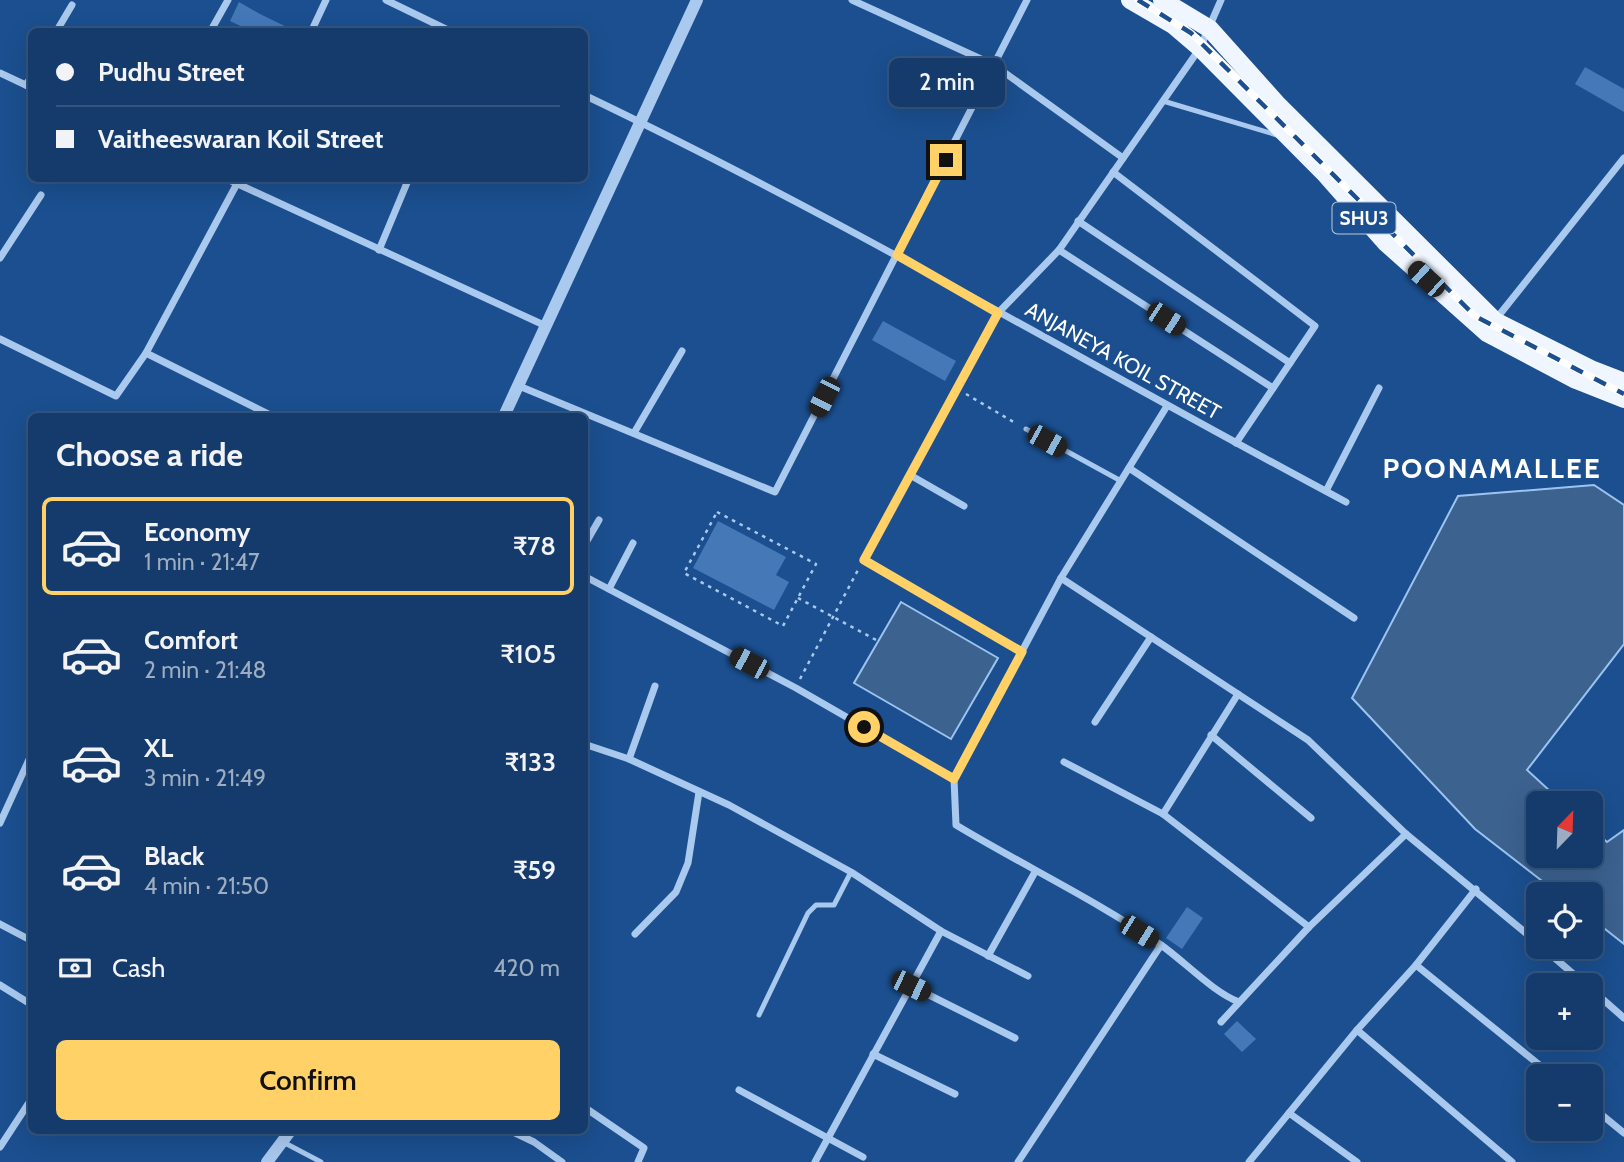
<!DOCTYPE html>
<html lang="en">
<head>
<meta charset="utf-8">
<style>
  body { margin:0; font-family:Cabin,sans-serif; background:#214673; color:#f1f3f6; height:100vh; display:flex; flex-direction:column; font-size:26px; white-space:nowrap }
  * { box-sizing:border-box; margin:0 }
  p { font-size:23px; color:#9dadc1 }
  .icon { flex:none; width:38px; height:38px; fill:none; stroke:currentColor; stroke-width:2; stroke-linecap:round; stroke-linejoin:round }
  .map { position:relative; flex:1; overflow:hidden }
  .side { position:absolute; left:28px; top:413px; width:560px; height:721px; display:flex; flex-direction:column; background:#143b6b; border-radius:10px; box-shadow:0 7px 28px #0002,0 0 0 2px #33557e }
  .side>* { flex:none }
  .banner { position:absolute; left:28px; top:28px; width:560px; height:154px; border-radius:10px; box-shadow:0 7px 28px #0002,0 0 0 2px #33557e; display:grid; align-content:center; height:154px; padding:0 28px; background:#143b6b }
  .needle { width:46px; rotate:23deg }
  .fabs { position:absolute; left:1526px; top:791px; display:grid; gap:14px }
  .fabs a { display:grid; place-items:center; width:77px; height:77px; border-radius:10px; background:#143b6b; box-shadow:0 7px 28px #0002,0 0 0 2px #33557e; font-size:35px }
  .end { position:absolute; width:32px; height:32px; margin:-16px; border:9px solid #ffd166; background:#111; box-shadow:0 0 0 4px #111 }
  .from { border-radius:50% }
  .bubble { position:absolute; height:49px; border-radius:10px; background:#143b6b; box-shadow:0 7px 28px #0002,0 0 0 2px #33557e; font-size:23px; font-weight:600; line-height:49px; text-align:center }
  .car { position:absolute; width:21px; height:42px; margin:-21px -10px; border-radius:9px; box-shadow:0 0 5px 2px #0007; background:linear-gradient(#222 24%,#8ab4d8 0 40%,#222 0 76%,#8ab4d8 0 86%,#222 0) }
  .banner b { display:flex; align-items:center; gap:24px; height:66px; font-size:26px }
  .banner b+b { border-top:2px solid #33557e }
  .banner i { width:18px; height:18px; background:#f1f3f6 }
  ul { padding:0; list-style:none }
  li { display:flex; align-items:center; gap:21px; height:98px; margin:0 14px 10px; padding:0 14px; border:4px solid transparent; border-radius:10px }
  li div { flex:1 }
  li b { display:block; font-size:26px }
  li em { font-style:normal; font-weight:600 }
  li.selected { border-color:#ffd166 }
  li>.icon { width:63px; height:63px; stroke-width:1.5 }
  h2 { padding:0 28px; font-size:32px; line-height:84px }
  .pay { display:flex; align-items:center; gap:18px; height:77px; padding:0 28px; font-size:26px }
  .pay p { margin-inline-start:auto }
  .cta { display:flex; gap:14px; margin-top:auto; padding:14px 28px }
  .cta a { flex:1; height:80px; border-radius:10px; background:#ffd166; color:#111; font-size:28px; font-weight:600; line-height:80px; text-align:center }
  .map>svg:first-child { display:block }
  .water { fill:#3c6290; stroke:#9cc4f0; stroke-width:2 }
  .building { fill:#4478b7 }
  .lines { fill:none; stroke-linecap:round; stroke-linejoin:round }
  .path { stroke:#a9c9ee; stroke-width:2.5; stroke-dasharray:3.5 5; stroke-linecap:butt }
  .service { stroke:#a9c9ee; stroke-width:5 }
  .minor { stroke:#a9c9ee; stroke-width:7 }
  .tertiary { stroke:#a9c9ee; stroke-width:12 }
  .primary { stroke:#f0f6ff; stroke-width:18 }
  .rail-casing { stroke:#fff; stroke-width:7 }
  .rail { stroke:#1b4f8f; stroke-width:4.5; stroke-dasharray:13; stroke-linecap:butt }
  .route { stroke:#ffd166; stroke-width:9 }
  .labels { text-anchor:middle; stroke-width:6; stroke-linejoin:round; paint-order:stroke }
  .shield { fill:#1b4f8f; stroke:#bbcadd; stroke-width:2 }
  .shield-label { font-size:19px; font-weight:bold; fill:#fff }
  .street-label { font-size:21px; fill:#fff; stroke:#1b4f8f }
  .district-label { font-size:28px; font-weight:bold; letter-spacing:2px; fill:#fff; stroke:#1b4f8f }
</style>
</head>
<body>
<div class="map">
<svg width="1624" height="1162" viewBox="0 0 1624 1162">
  <rect width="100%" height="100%" fill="#1b4f8f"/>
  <!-- water -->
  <g class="water">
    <polygon points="1594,485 1624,505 1624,644 1527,770 1563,803 1538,803 1538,856 1591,856 1591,828 1607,842 1624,830 1624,944 1591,918 1591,894 1559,894 1475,829 1352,698 1458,496"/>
    <polygon points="901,602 998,658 951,739 854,683"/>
  </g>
  <!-- building -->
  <g class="building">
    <polygon points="239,2 260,14 297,32 253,32 230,21"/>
    <polygon points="1585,67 1624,89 1624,112 1575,84"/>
    <polygon points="883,321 956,361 945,381 872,340"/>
    <polygon points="718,521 786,557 776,575 789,582 774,610 693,568"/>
    <polygon points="1187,907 1203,918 1182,949 1166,938"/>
    <polygon points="1237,1021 1256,1039 1242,1052 1224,1034"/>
  </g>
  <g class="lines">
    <!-- path -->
    <g class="path">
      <polyline points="966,394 1017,424"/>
      <polygon points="717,512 816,564 783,626 684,573"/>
      <polyline points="798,598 878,641"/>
      <polyline points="800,679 858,570"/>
    </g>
    <!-- service -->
    <g class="service">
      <polyline points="1163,101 1277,135"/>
      <polyline points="1026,429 1121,481"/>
      <polyline points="759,1015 808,913 816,905 834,905 851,872"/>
      <polyline points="283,1142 321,1162"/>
    </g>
    <!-- minor -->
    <g class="minor">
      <polyline points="386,0 452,32"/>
      <polyline points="852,0 994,65 1123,158"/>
      <polyline points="56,32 72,5"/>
      <polyline points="210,32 228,0"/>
      <polyline points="311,32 326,0"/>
      <polyline points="0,73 32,88"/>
      <polyline points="26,85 32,75"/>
      <path d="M584,95C844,219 1092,367 1346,502"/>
      <polyline points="1113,172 1315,326 1236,443"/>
      <polyline points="225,178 546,326"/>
      <polyline points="1078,221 1290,363"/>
      <polyline points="379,250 409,178"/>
      <polyline points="1059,250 1273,388"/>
      <polyline points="0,258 41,195"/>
      <polyline points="1496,319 1624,158"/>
      <polyline points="0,339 116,396 146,353 240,178"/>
      <polyline points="146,353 272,416"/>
      <polyline points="519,386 775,492 1027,0"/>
      <path d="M1167,406L1061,578L954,779L956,825C1024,866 1096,900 1161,945C1184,961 1214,993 1239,1002"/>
      <polyline points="634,433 682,351"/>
      <polyline points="1129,468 1354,618"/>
      <polyline points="910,475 964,506"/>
      <polyline points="1326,491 1379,388"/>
      <polyline points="584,546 599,520"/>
      <polyline points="584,576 796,688 954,779"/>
      <polyline points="1061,578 1308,740 1406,834 1538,943"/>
      <polyline points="609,589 633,543"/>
      <polyline points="1022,652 864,560 998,313 1059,250 1200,48 1221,0"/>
      <polyline points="1095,722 1151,637"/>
      <polyline points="1211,735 1311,818"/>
      <polyline points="584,744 629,759 729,805 851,872 941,931 1028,976"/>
      <polyline points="629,759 655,686"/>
      <polyline points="1064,762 1163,814 1309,927"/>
      <polyline points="1163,814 1238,694"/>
      <polyline points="0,823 32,753"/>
      <polyline points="0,924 32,941"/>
      <polyline points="635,934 676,892 688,863 699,792"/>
      <polyline points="1542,947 1586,985"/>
      <polyline points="988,956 1035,872"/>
      <polyline points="1416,965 1553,1076"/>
      <polyline points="0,985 32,1005"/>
      <polyline points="911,986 1015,1038"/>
      <polyline points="1591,989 1624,1018"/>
      <polyline points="1221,1022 1309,927 1406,834"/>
      <polyline points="1357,1030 1512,1162"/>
      <polyline points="873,1054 955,1094"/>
      <polyline points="739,1090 863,1157"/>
      <polyline points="1591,1106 1624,1133"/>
      <polyline points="584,1107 644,1148 638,1162"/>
      <polyline points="1289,1113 1357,1162"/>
      <polyline points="509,1130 534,1142 562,1162"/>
      <polyline points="0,1147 32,1098"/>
      <polyline points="815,1162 941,931"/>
      <polyline points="1018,1162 1161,945"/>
      <polyline points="1249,1162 1357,1030 1416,965 1476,889"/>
    </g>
    <!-- tertiary -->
    <g class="tertiary">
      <polyline points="504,416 697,0"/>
      <polyline points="267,1162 291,1130"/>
    </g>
    <!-- primary -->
    <g class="primary">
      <polyline points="1130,0 1173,25 1200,48 1326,175 1386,243 1487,333 1576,380 1624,399"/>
      <polyline points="1162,0 1210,29 1278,105 1495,321 1593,370 1624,382"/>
    </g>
    <defs>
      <polyline id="rail" points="1138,0 1191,33 1475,316 1624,394"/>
    </defs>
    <!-- rail casing -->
    <use href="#rail" class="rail-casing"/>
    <!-- rail -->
    <use href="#rail" class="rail"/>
  </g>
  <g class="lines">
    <!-- route -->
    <polyline class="route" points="864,727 954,779 1022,652 864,560 998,313 897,255 946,160"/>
  </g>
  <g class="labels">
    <!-- shield labels -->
    <rect class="shield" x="1332.5" y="202.5" width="63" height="31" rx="5"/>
    <g class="shield-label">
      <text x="1364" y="225">SHU3</text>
    </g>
    <!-- street labels -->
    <g class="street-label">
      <text transform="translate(1123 361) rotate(29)" y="7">ANJANEYA KOIL STREET</text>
    </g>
    <!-- district labels -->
    <g class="district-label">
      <text x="1492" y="478">POONAMALLEE</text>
    </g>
  </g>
</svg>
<div class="fabs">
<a><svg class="needle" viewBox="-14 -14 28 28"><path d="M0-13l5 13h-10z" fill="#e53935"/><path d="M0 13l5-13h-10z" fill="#9dadc1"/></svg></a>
<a><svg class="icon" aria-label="locate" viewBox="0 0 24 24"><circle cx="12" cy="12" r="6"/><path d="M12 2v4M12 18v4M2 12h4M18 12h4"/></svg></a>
<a>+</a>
<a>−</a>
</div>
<i class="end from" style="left:864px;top:727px"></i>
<i class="end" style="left:946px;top:160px"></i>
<div class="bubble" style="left:889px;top:58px;width:116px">2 min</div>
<i class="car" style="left:1426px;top:279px;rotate:312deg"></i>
<i class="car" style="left:1166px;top:319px;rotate:123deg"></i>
<i class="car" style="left:824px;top:397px;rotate:207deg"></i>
<i class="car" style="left:1047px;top:441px;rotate:119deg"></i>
<i class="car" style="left:749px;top:663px;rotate:298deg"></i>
<i class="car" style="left:1139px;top:932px;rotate:122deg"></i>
<i class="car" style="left:911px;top:986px;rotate:116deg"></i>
<div class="banner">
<b><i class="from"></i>Pudhu Street</b>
<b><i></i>Vaitheeswaran Koil Street</b>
</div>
<section class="side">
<h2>Choose a ride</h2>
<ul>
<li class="selected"><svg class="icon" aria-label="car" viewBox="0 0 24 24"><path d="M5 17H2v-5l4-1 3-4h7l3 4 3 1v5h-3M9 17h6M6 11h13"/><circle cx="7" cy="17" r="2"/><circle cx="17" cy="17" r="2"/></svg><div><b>Economy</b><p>1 min · 21:47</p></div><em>₹78</em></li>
<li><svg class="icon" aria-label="car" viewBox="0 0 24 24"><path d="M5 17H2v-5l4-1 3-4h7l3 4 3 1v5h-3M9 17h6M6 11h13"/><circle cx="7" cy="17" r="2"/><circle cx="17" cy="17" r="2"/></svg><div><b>Comfort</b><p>2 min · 21:48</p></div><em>₹105</em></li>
<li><svg class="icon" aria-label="car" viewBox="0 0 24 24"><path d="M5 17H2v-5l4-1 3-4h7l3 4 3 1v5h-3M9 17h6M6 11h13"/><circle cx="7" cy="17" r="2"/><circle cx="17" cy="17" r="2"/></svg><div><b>XL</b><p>3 min · 21:49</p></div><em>₹133</em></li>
<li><svg class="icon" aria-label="car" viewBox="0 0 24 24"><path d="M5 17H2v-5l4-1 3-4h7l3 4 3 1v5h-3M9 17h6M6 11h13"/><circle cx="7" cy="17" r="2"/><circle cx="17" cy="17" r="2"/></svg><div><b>Black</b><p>4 min · 21:50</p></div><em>₹59</em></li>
</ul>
<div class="pay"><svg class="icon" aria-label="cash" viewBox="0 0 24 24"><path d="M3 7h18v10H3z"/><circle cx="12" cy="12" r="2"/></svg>Cash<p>420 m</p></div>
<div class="cta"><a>Confirm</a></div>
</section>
</div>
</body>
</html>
